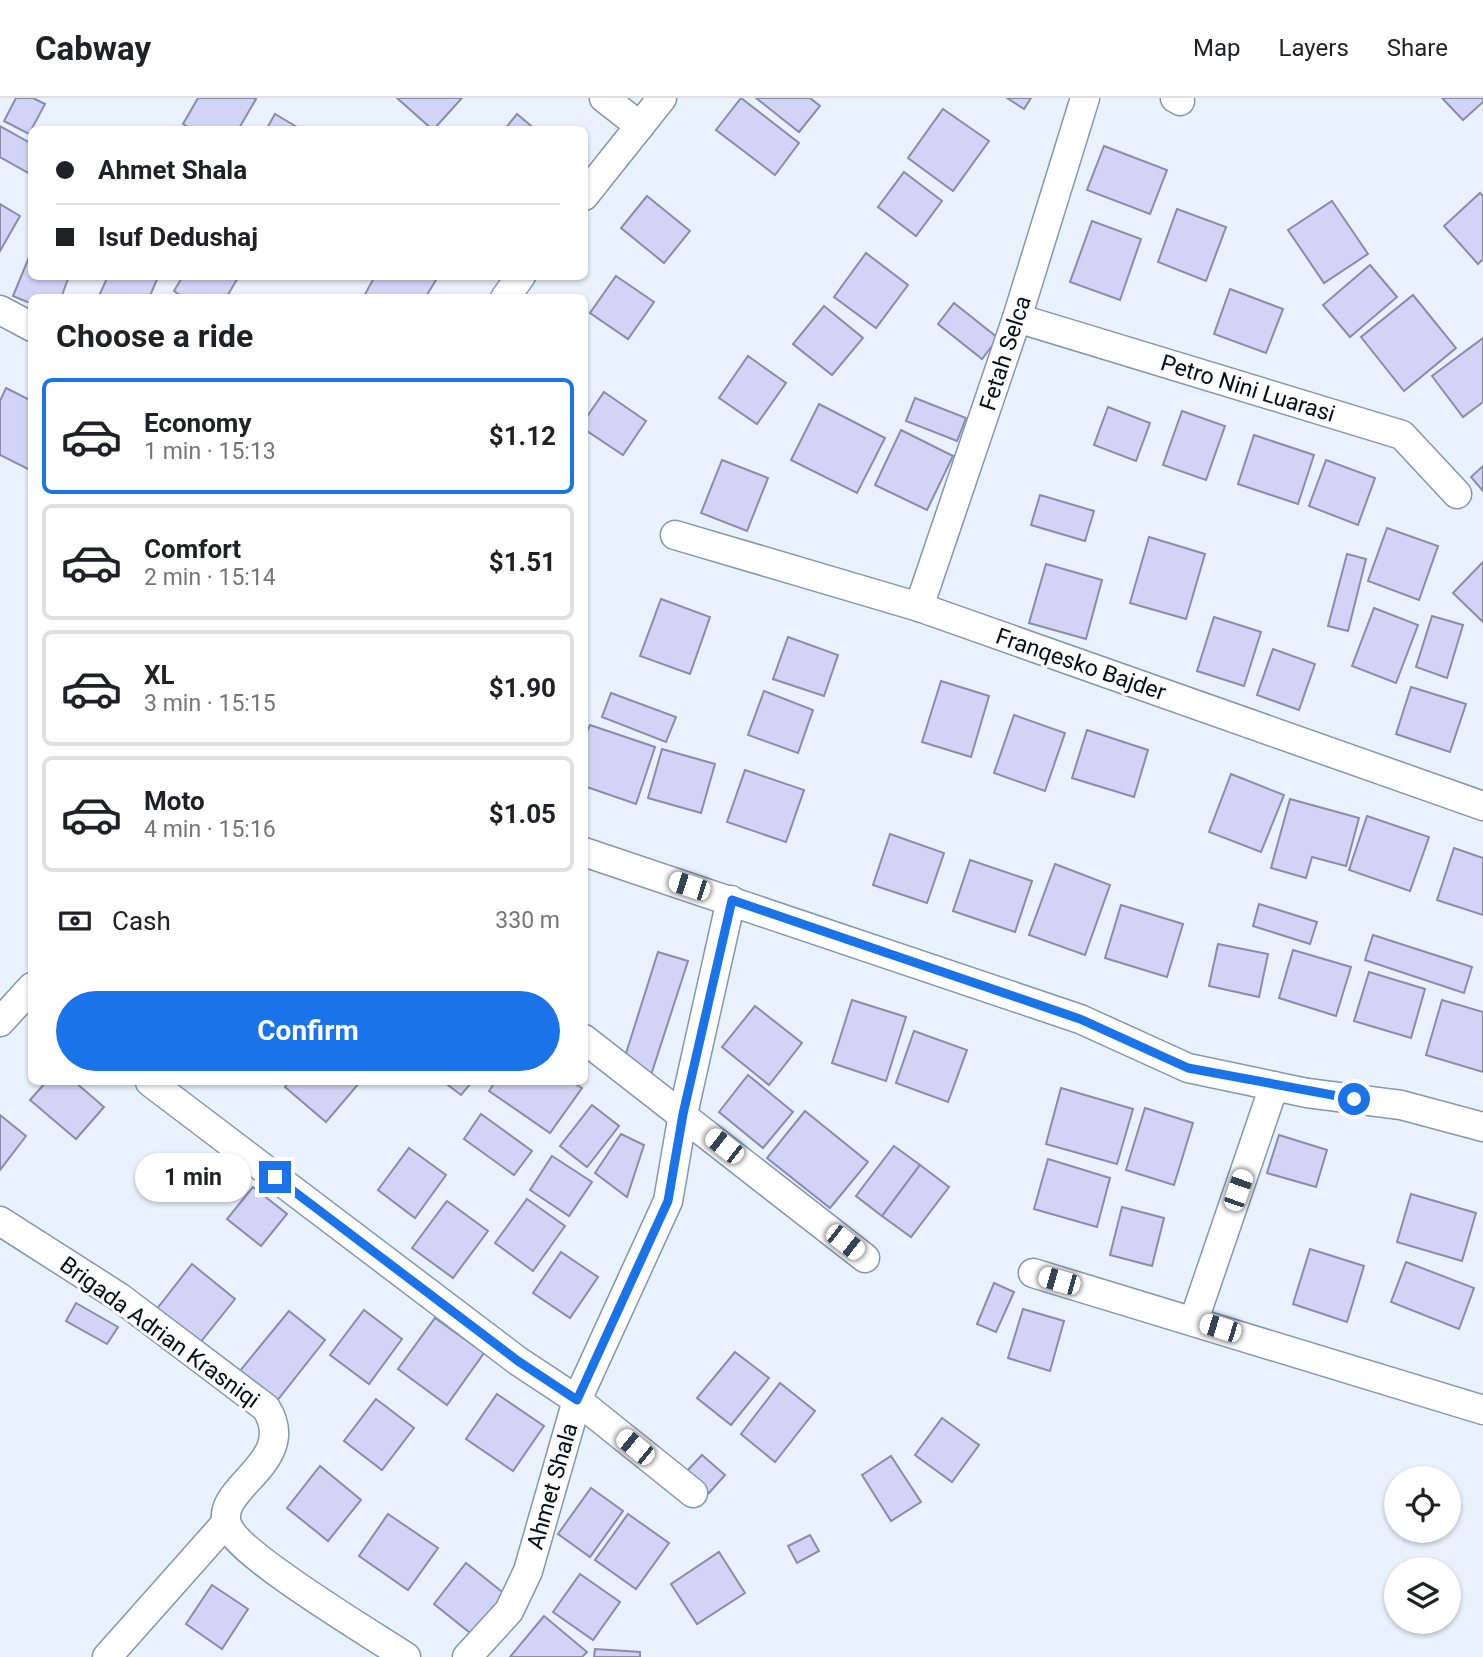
<!DOCTYPE html>
<html lang="en">
<head>
<meta charset="utf-8">
<style>
  body { margin:0; font-family:Roboto,sans-serif; background:#f6f6f6; color:#202124; height:100vh; display:flex; flex-direction:column; font-size:26px; white-space:nowrap }
  * { box-sizing:border-box; margin:0 }
  p { font-size:23px; color:#757577 }
  .icon { flex:none; width:38px; height:38px; fill:none; stroke:currentColor; stroke-width:2; stroke-linecap:round; stroke-linejoin:round }
  .map { position:relative; flex:1; overflow:hidden }
  .panel { position:absolute; left:28px; top:196px; width:560px; height:791px; display:flex; flex-direction:column; background:#fff; border-radius:10px; box-shadow:0 2px 5px #0004 }
  .panel>* { flex:none }
  .top-card { position:absolute; left:28px; top:28px; width:560px; height:154px; border-radius:10px; box-shadow:0 2px 5px #0004; display:grid; align-content:center; height:154px; padding:0 28px; background:#fff }
  .fabs { position:absolute; left:1384px; top:1368px; display:grid; gap:14px }
  .fabs a { display:grid; place-items:center; width:77px; height:77px; border-radius:50%; background:#fff; box-shadow:0 2px 5px #0004; font-size:35px }
  .end { position:absolute; width:32px; height:32px; margin:-16px; border:9px solid #1a73e8; background:#fff; box-shadow:0 0 0 4px #fff }
  .from { border-radius:50% }
  .bubble { position:absolute; height:49px; border-radius:24px; background:#fff; box-shadow:0 2px 5px #0004; font-size:23px; font-weight:700; line-height:49px; text-align:center }
  .car { position:absolute; width:21px; height:42px; margin:-21px -10px; border-radius:9px; box-shadow:0 0 5px 2px #0007; background:linear-gradient(#fff 24%,#345 0 40%,#fff 0 76%,#345 0 86%,#fff 0) }
  .top-card b { display:flex; align-items:center; gap:24px; height:66px; font-size:26px }
  .top-card b+b { border-top:2px solid #e0e0e0 }
  .top-card i { width:18px; height:18px; background:#202124 }
  ul { padding:0; list-style:none }
  li { display:flex; align-items:center; gap:21px; height:116px; margin:0 14px 10px; padding:0 14px; border:4px solid #e0e0e0; border-radius:10px }
  li div { flex:1 }
  li b { display:block; font-size:26px }
  li em { font-style:normal; font-weight:700 }
  li.current { border-color:#1a73e8 }
  li>.icon { width:63px; height:63px; stroke-width:1.5 }
  h2 { padding:0 28px; font-size:32px; line-height:84px }
  .pay { display:flex; align-items:center; gap:18px; height:77px; padding:0 28px; font-size:26px }
  .pay p { margin-inline-start:auto }
  .button { display:flex; gap:14px; margin-top:auto; padding:14px 28px }
  .button a { flex:1; height:80px; border-radius:42px; background:#1a73e8; color:#fff; font-size:28px; font-weight:700; line-height:80px; text-align:center }
  header { display:flex; align-items:center; gap:42px; box-sizing:border-box; height:98px; padding:0 35px; background:#fff; border-bottom:2px solid #e0e0e0 }
  header strong { font-size:33px }
  nav { display:flex; gap:38px; margin-inline-start:auto; font-size:24px }
  .map>svg:first-child { display:block }
  .building { fill:#d2d4f6; stroke:#8a8cac; stroke-width:2 }
  .lines { fill:none; stroke-linecap:round; stroke-linejoin:round }
  .minor-casing { stroke:#8297b2; stroke-width:31 }
  .minor { stroke:#fff; stroke-width:28 }
  .route { stroke:#1a73e8; stroke-width:9 }
  .labels { text-anchor:middle; stroke-width:6; stroke-linejoin:round; paint-order:stroke }
  .street-label { font-size:23px; fill:#060d16; stroke:#fdfdfd }
</style>
</head>
<body>
<header>
<strong>Cabway</strong>
<nav><a>Map</a><a>Layers</a><a>Share</a></nav>
</header>
<div class="map">
<svg width="1483" height="1559" viewBox="0 0 1483 1559">
  <rect width="100%" height="100%" fill="#e8f1fc"/>
  <!-- building -->
  <g class="building">
    <polygon points="16,0 33,0 45,6 29,36 4,23"/>
    <polygon points="198,0 253,0 256,1 238,32 193,32 183,26"/>
    <polygon points="397,0 462,0 433,32"/>
    <polygon points="741,0 799,45 775,77 716,32"/>
    <polygon points="756,0 810,0 820,8 799,34"/>
    <polygon points="1007,0 1031,0 1024,11"/>
    <polygon points="1442,0 1483,0 1483,4 1463,22"/>
    <polygon points="943,11 989,43 953,93 908,60"/>
    <polygon points="275,16 302,32 266,32"/>
    <polygon points="517,16 536,32 504,32"/>
    <polygon points="0,28 32,46 32,77 0,59"/>
    <polygon points="1104,48 1167,72 1150,116 1087,92"/>
    <polygon points="904,74 942,103 916,138 878,109"/>
    <polygon points="1480,95 1483,98 1483,161 1478,166 1444,128"/>
    <polygon points="647,98 690,133 664,165 621,130"/>
    <polygon points="1332,103 1368,156 1324,185 1288,132"/>
    <polygon points="0,106 20,118 0,153"/>
    <polygon points="1177,111 1226,129 1206,183 1158,164"/>
    <polygon points="1092,123 1141,141 1120,202 1070,184"/>
    <polygon points="32,152 32,178 69,178 61,200 32,200 32,206 13,198"/>
    <polygon points="866,155 908,187 876,230 834,199"/>
    <polygon points="1370,167 1397,199 1350,239 1323,207"/>
    <polygon points="108,178 157,178 158,179 149,200 98,200"/>
    <polygon points="183,178 239,178 226,200 184,200 174,193"/>
    <polygon points="375,178 430,178 436,182 425,200 363,200"/>
    <polygon points="616,178 654,204 628,241 590,215"/>
    <polygon points="1230,191 1283,211 1266,255 1214,236"/>
    <polygon points="1413,197 1456,250 1404,293 1361,239"/>
    <polygon points="954,205 998,240 982,261 938,226"/>
    <polygon points="824,208 863,240 832,277 793,246"/>
    <polygon points="1483,240 1483,304 1463,319 1432,278"/>
    <polygon points="748,258 786,285 757,326 719,300"/>
    <polygon points="6,290 32,303 32,364 28,371 0,357 0,303"/>
    <polygon points="604,294 646,323 623,357 584,331 584,323"/>
    <polygon points="915,300 966,320 957,343 906,323"/>
    <polygon points="819,306 885,340 857,395 791,362"/>
    <polygon points="1108,309 1150,325 1136,363 1094,347"/>
    <polygon points="1182,313 1225,328 1206,382 1163,367"/>
    <polygon points="901,332 953,358 927,412 875,387"/>
    <polygon points="1254,337 1314,357 1298,406 1238,386"/>
    <polygon points="722,362 768,380 747,433 701,415"/>
    <polygon points="1326,362 1375,380 1358,427 1309,408"/>
    <polygon points="1483,368 1483,393 1471,379"/>
    <polygon points="1040,397 1094,413 1085,443 1031,427"/>
    <polygon points="1387,430 1438,448 1419,502 1368,483"/>
    <polygon points="1149,439 1205,456 1186,521 1130,505"/>
    <polygon points="1347,456 1366,461 1348,533 1328,528"/>
    <polygon points="1483,464 1483,524 1453,495"/>
    <polygon points="1046,466 1102,482 1086,541 1029,525"/>
    <polygon points="661,501 710,519 690,576 640,558"/>
    <polygon points="1374,510 1418,527 1396,585 1352,568"/>
    <polygon points="1432,518 1463,527 1447,580 1416,569"/>
    <polygon points="1214,519 1261,534 1244,588 1197,573"/>
    <polygon points="788,539 838,557 824,598 773,581"/>
    <polygon points="1273,551 1315,566 1299,612 1257,597"/>
    <polygon points="941,583 989,598 971,659 922,644"/>
    <polygon points="1411,589 1466,606 1450,654 1396,636"/>
    <polygon points="764,593 813,612 798,655 748,637"/>
    <polygon points="611,595 676,619 666,644 602,619"/>
    <polygon points="1014,617 1065,635 1045,693 994,675"/>
    <polygon points="590,627 655,649 636,706 584,688 584,641"/>
    <polygon points="1087,632 1148,652 1134,699 1072,680"/>
    <polygon points="662,651 715,666 701,715 648,700"/>
    <polygon points="745,672 804,692 786,744 727,724"/>
    <polygon points="1231,676 1284,697 1261,754 1209,734"/>
    <polygon points="1290,701 1359,720 1346,768 1312,759 1306,780 1271,770"/>
    <polygon points="1367,718 1429,739 1410,793 1349,772"/>
    <polygon points="890,736 944,755 927,805 873,787"/>
    <polygon points="1454,750 1483,760 1483,817 1437,802"/>
    <polygon points="970,762 1032,783 1015,834 953,813"/>
    <polygon points="1055,766 1110,787 1085,857 1029,837"/>
    <polygon points="1259,806 1317,824 1310,846 1253,828"/>
    <polygon points="1121,807 1183,826 1167,879 1105,860"/>
    <polygon points="1373,837 1472,869 1464,895 1365,862"/>
    <polygon points="1218,846 1268,856 1259,899 1209,888"/>
    <polygon points="1293,852 1351,869 1336,918 1279,900"/>
    <polygon points="658,854 688,863 651,977 622,968"/>
    <polygon points="1369,874 1425,891 1411,940 1354,923"/>
    <polygon points="852,902 906,919 886,983 832,965"/>
    <polygon points="1442,902 1483,914 1483,974 1426,957"/>
    <polygon points="755,908 802,945 769,987 722,949"/>
    <polygon points="914,933 967,952 948,1004 896,985"/>
    <polygon points="748,977 793,1014 763,1050 719,1014"/>
    <polygon points="46,984 75,984 104,1009 76,1041 30,1002"/>
    <polygon points="289,984 360,984 326,1024 285,989"/>
    <polygon points="444,984 472,984 461,997"/>
    <polygon points="495,984 572,984 582,990 550,1035 489,993"/>
    <polygon points="1061,990 1133,1011 1117,1066 1046,1046"/>
    <polygon points="592,1007 619,1028 587,1069 560,1048"/>
    <polygon points="1145,1010 1193,1025 1174,1087 1126,1072"/>
    <polygon points="805,1013 868,1064 830,1110 767,1060"/>
    <polygon points="481,1016 532,1053 514,1077 464,1041"/>
    <polygon points="0,1017 26,1038 0,1072"/>
    <polygon points="621,1036 644,1047 627,1099 595,1075"/>
    <polygon points="1279,1037 1327,1052 1316,1089 1267,1075"/>
    <polygon points="894,1048 920,1067 882,1118 856,1098"/>
    <polygon points="409,1050 446,1077 415,1120 378,1092"/>
    <polygon points="552,1058 592,1084 569,1118 530,1092"/>
    <polygon points="1048,1061 1110,1080 1097,1129 1034,1111"/>
    <polygon points="920,1067 949,1089 911,1139 882,1118"/>
    <polygon points="253,1089 287,1116 261,1148 227,1121"/>
    <polygon points="1411,1096 1476,1115 1462,1163 1397,1144"/>
    <polygon points="527,1101 565,1128 533,1173 495,1145"/>
    <polygon points="447,1103 488,1133 453,1180 412,1150"/>
    <polygon points="1122,1109 1164,1120 1152,1168 1110,1157"/>
    <polygon points="1310,1151 1364,1168 1347,1224 1293,1206"/>
    <polygon points="561,1154 598,1179 570,1220 533,1195"/>
    <polygon points="1406,1164 1474,1190 1459,1231 1391,1204"/>
    <polygon points="192,1166 235,1201 199,1246 156,1212"/>
    <polygon points="994,1185 1014,1194 996,1234 977,1226"/>
    <polygon points="76,1205 118,1229 107,1246 66,1223"/>
    <polygon points="1023,1211 1064,1223 1050,1273 1008,1260"/>
    <polygon points="364,1212 402,1241 369,1286 330,1257"/>
    <polygon points="289,1213 325,1242 276,1304 239,1274"/>
    <polygon points="435,1220 484,1255 447,1307 398,1271"/>
    <polygon points="735,1254 769,1280 731,1327 697,1300"/>
    <polygon points="780,1285 815,1313 775,1364 741,1336"/>
    <polygon points="497,1296 544,1328 513,1373 466,1341"/>
    <polygon points="376,1301 414,1330 382,1372 344,1343"/>
    <polygon points="942,1320 979,1347 952,1384 915,1357"/>
    <polygon points="702,1357 725,1377 709,1395 686,1374"/>
    <polygon points="891,1358 921,1404 891,1423 862,1377"/>
    <polygon points="320,1368 361,1402 328,1443 287,1410"/>
    <polygon points="591,1390 623,1413 590,1459 558,1436"/>
    <polygon points="388,1416 438,1450 408,1492 359,1458"/>
    <polygon points="628,1416 669,1445 636,1491 595,1462"/>
    <polygon points="810,1437 819,1453 797,1465 788,1448"/>
    <polygon points="719,1454 745,1495 697,1526 671,1486"/>
    <polygon points="466,1465 506,1497 474,1538 434,1506"/>
    <polygon points="580,1476 620,1504 593,1542 553,1514"/>
    <polygon points="212,1487 248,1511 222,1551 186,1526"/>
    <polygon points="544,1518 587,1554 582,1559 510,1559"/>
    <polygon points="595,1551 640,1554 640,1559 594,1559"/>
  </g>
  <g class="lines">
    <defs>
      <g id="minor">
        <polyline points="604,0 640,28"/>
        <polyline points="1175,0 1180,3"/>
        <polyline points="584,98 662,0"/>
        <polyline points="505,200 521,178"/>
        <polyline points="0,212 32,229"/>
        <polyline points="1017,220 1402,337 1457,396"/>
        <polyline points="675,437 919,509 1483,708"/>
        <polyline points="919,509 1017,220 1085,0"/>
        <polyline points="584,754 1080,921 1188,970 1307,995 1401,1007 1483,1029"/>
        <polyline points="0,924 32,889"/>
        <polyline points="584,941 865,1160"/>
        <polyline points="150,984 518,1263 577,1302 693,1395"/>
        <path d="M0,1123L119,1199L266,1310C300,1364 215,1389 227,1426C236,1456 373,1537 406,1559"/>
        <polyline points="1033,1175 1483,1312"/>
        <polyline points="1194,1222 1274,988"/>
        <polyline points="107,1559 226,1425"/>
        <polyline points="467,1559 509,1513 528,1473 577,1302 668,1103 683,1016 731,802"/>
      </g>
    </defs>
    <!-- minor casing -->
    <use href="#minor" class="minor-casing"/>
    <!-- minor -->
    <use href="#minor" class="minor"/>
  </g>
  <g class="lines">
    <!-- route -->
    <polyline class="route" points="275,1079 518,1263 577,1302 668,1103 683,1016 732,802 1080,921 1188,970 1354,1001"/>
  </g>
  <g class="labels">
    <!-- street labels -->
    <g class="street-label">
      <text transform="translate(1005 255) rotate(-72)" y="8">Fetah Selca</text>
      <text transform="translate(1248 290) rotate(17)" y="8">Petro Nini Luarasi</text>
      <text transform="translate(1081 566) rotate(19)" y="8">Franqesko Bajder</text>
      <text transform="translate(160 1234) rotate(36)" y="8">Brigada Adrian Krasniqi</text>
      <text transform="translate(552 1388) rotate(-74)" y="8">Ahmet Shala</text>
    </g>
  </g>
</svg>
<div class="fabs">
<a><svg class="icon" aria-label="locate" viewBox="0 0 24 24"><circle cx="12" cy="12" r="6"/><path d="M12 2v4M12 18v4M2 12h4M18 12h4"/></svg></a>
<a><svg class="icon" aria-label="layers" viewBox="0 0 24 24"><path d="M12 4l9 5-9 5-9-5zM3 14l9 5 9-5"/></svg></a>
</div>
<i class="end from" style="left:1354px;top:1001px"></i>
<i class="end" style="left:275px;top:1079px"></i>
<div class="bubble" style="left:135px;top:1055px;width:116px">1 min</div>
<i class="car" style="left:689px;top:788px;rotate:288deg"></i>
<i class="car" style="left:724px;top:1048px;rotate:308deg"></i>
<i class="car" style="left:1238px;top:1092px;rotate:19deg"></i>
<i class="car" style="left:845px;top:1144px;rotate:128deg"></i>
<i class="car" style="left:1059px;top:1183px;rotate:286deg"></i>
<i class="car" style="left:1220px;top:1230px;rotate:287deg"></i>
<i class="car" style="left:635px;top:1349px;rotate:309deg"></i>
<div class="top-card">
<b><i class="from"></i>Ahmet Shala</b>
<b><i></i>Isuf Dedushaj</b>
</div>
<section class="panel">
<h2>Choose a ride</h2>
<ul>
<li class="current"><svg class="icon" aria-label="car" viewBox="0 0 24 24"><path d="M5 17H2v-5l4-1 3-4h7l3 4 3 1v5h-3M9 17h6M6 11h13"/><circle cx="7" cy="17" r="2"/><circle cx="17" cy="17" r="2"/></svg><div><b>Economy</b><p>1 min · 15:13</p></div><em>$1.12</em></li>
<li><svg class="icon" aria-label="car" viewBox="0 0 24 24"><path d="M5 17H2v-5l4-1 3-4h7l3 4 3 1v5h-3M9 17h6M6 11h13"/><circle cx="7" cy="17" r="2"/><circle cx="17" cy="17" r="2"/></svg><div><b>Comfort</b><p>2 min · 15:14</p></div><em>$1.51</em></li>
<li><svg class="icon" aria-label="car" viewBox="0 0 24 24"><path d="M5 17H2v-5l4-1 3-4h7l3 4 3 1v5h-3M9 17h6M6 11h13"/><circle cx="7" cy="17" r="2"/><circle cx="17" cy="17" r="2"/></svg><div><b>XL</b><p>3 min · 15:15</p></div><em>$1.90</em></li>
<li><svg class="icon" aria-label="car" viewBox="0 0 24 24"><path d="M5 17H2v-5l4-1 3-4h7l3 4 3 1v5h-3M9 17h6M6 11h13"/><circle cx="7" cy="17" r="2"/><circle cx="17" cy="17" r="2"/></svg><div><b>Moto</b><p>4 min · 15:16</p></div><em>$1.05</em></li>
</ul>
<div class="pay"><svg class="icon" aria-label="cash" viewBox="0 0 24 24"><path d="M3 7h18v10H3z"/><circle cx="12" cy="12" r="2"/></svg>Cash<p>330 m</p></div>
<div class="button"><a>Confirm</a></div>
</section>
</div>
</body>
</html>
